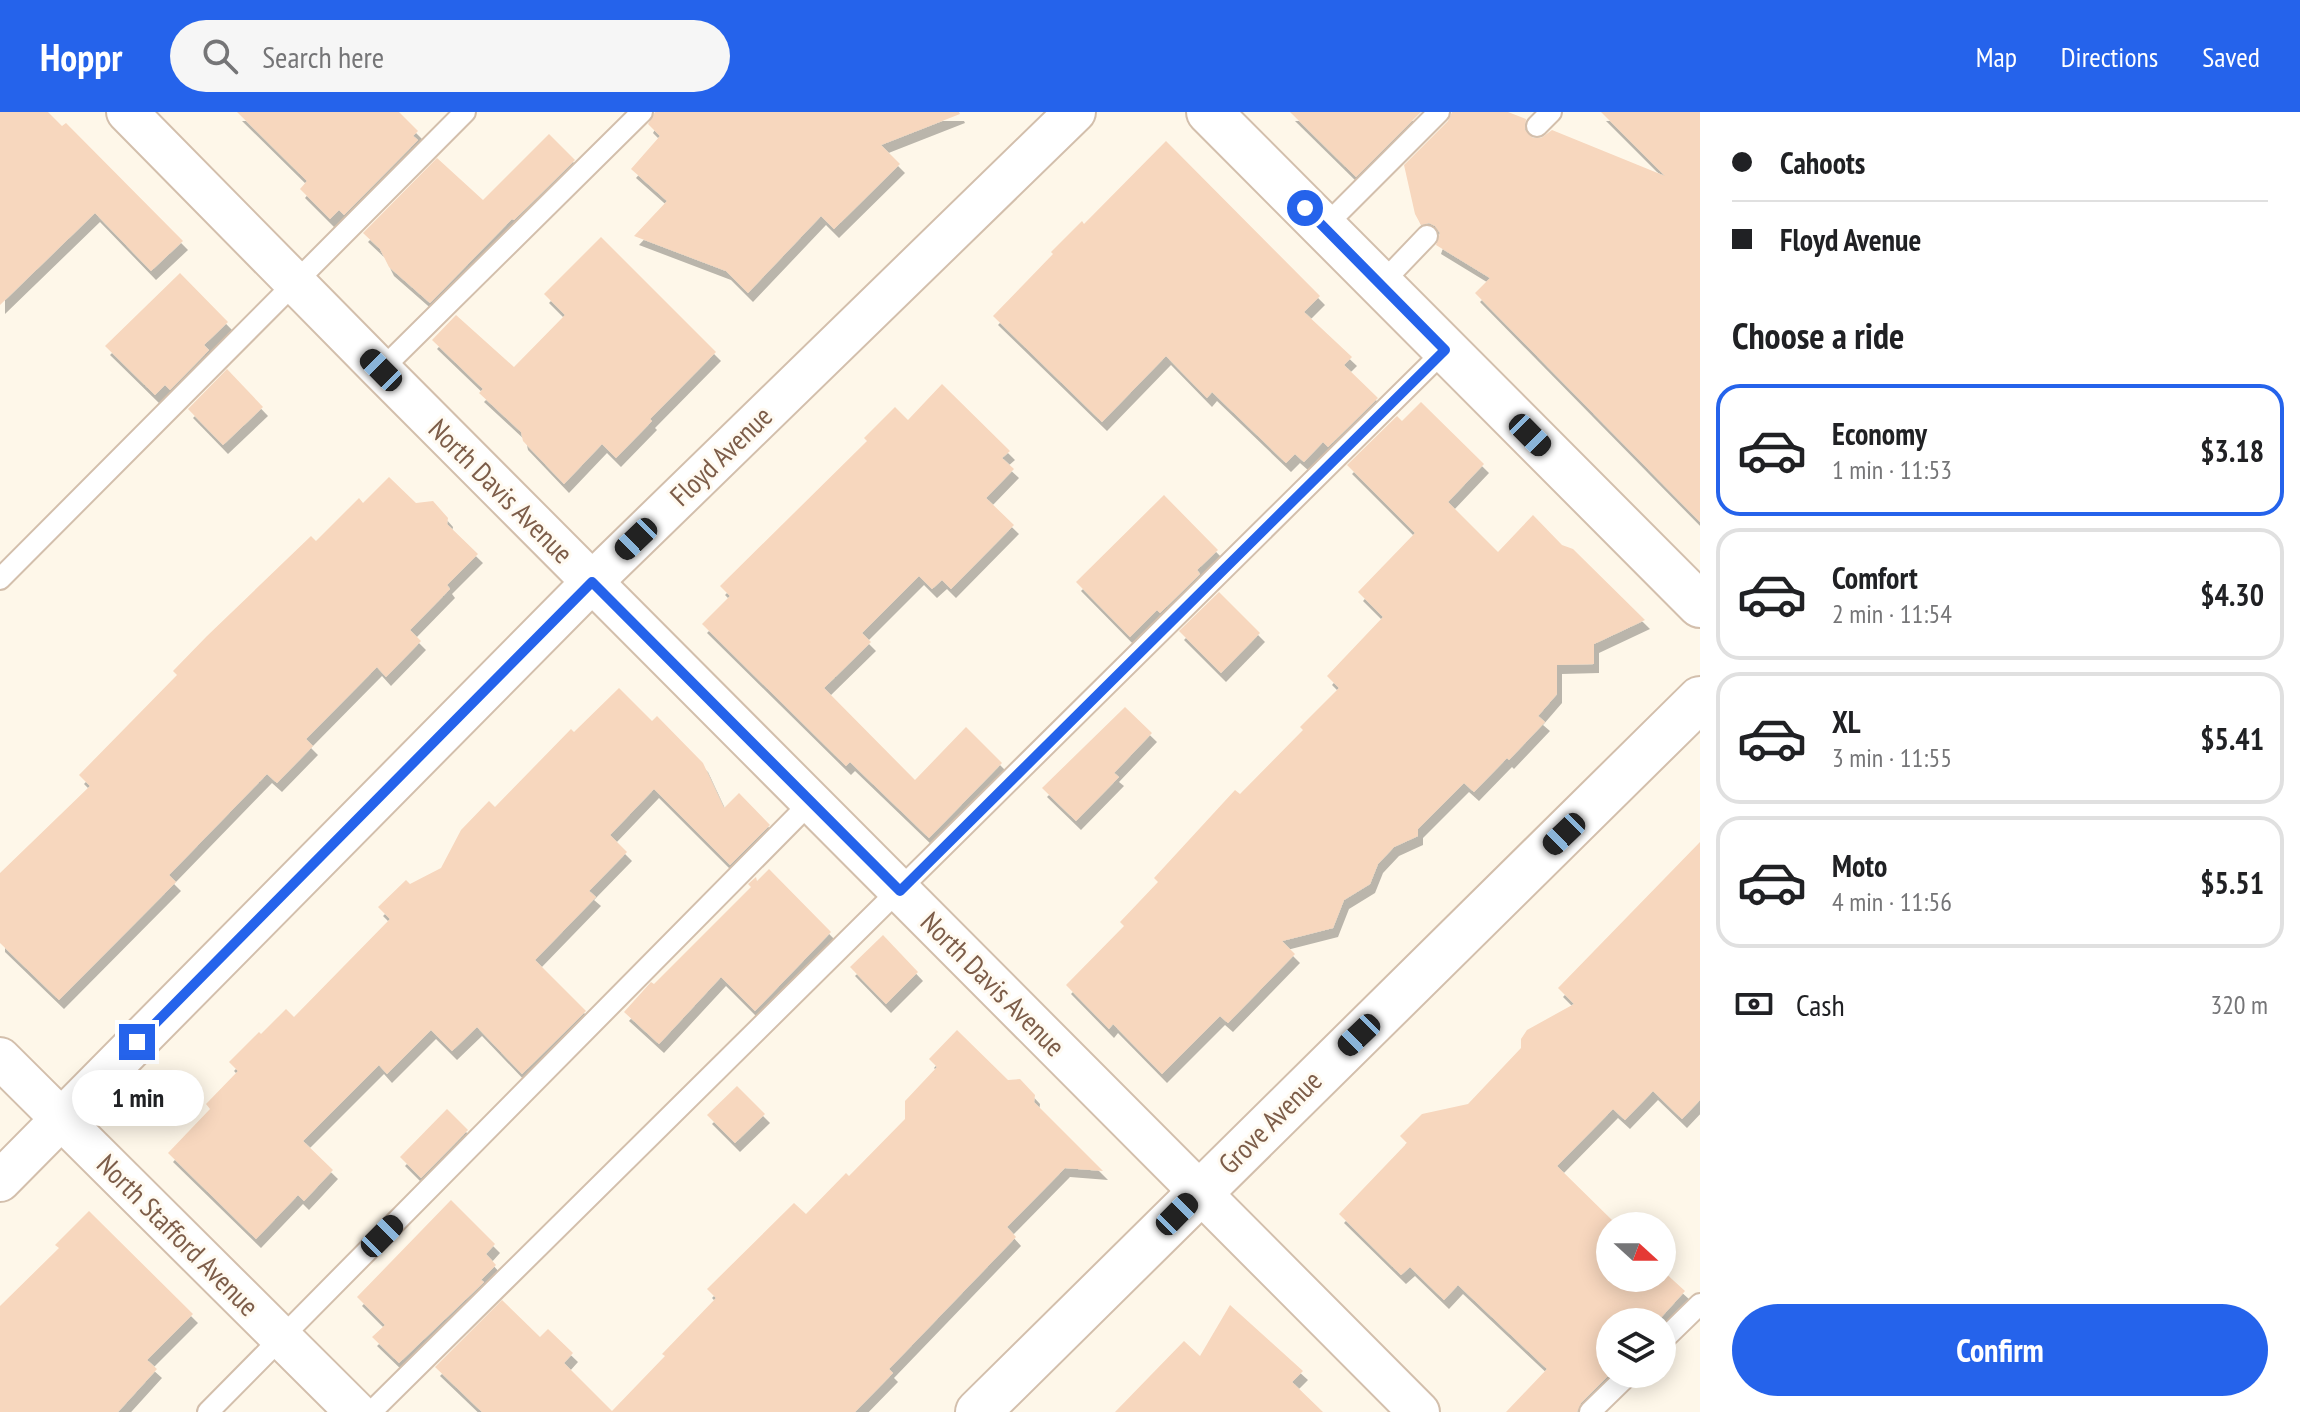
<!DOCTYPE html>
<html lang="en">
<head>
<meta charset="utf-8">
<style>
  body { margin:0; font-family:"PT Sans Narrow",sans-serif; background:#f6f6f6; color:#202124; height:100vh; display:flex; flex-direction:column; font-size:30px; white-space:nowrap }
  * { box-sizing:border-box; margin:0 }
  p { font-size:26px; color:#757577 }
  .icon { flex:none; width:44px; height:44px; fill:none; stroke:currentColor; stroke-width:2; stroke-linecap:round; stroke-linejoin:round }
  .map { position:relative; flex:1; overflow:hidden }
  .panel { display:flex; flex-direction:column; background:#fff; width:600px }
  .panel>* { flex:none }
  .top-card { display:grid; align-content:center; height:176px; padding:0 32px; background:#fff }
  .needle { width:52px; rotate:111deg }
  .fabs { position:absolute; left:1596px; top:1100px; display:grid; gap:16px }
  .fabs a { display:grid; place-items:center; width:80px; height:80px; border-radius:50%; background:#fff; box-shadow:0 4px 20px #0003; font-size:40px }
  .end { position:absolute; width:36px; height:36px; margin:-18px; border:10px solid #2563eb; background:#fff; box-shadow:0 0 0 4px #fff }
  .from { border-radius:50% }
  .bubble { position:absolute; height:56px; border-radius:28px; background:#fff; box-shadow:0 4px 20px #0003; font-size:26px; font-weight:800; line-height:56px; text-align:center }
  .car { position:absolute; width:24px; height:48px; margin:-24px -12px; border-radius:10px; box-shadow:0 0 6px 2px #0007; background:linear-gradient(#222 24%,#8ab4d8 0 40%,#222 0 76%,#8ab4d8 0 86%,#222 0) }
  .top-card b { display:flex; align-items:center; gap:28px; height:76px; font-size:30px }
  .top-card b+b { border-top:2px solid #e0e0e0 }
  .top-card i { width:20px; height:20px; background:#202124 }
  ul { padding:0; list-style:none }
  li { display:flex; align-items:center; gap:24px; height:132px; margin:0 16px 12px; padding:0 16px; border:4px solid #e0e0e0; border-radius:24px }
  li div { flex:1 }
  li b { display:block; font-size:30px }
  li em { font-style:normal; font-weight:800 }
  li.current { border-color:#2563eb }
  li>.icon { width:72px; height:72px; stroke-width:1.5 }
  h2 { padding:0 32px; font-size:36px; line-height:96px }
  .pay { display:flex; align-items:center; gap:20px; height:88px; padding:0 32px; font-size:30px }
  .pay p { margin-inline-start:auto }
  .cta { display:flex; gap:16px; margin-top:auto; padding:16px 32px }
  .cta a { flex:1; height:92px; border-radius:48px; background:#2563eb; color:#fff; font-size:32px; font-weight:800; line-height:92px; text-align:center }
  header { display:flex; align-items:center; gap:48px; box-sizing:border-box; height:112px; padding:0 40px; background:#2563eb; color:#fff }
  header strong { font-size:38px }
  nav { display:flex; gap:44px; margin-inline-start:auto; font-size:28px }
  .search { width:560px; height:72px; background:#f6f6f6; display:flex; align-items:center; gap:20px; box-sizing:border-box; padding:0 28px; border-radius:44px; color:#757577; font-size:30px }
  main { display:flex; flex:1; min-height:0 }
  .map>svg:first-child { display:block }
  .building { fill:#f7d7be; filter:url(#shadow) }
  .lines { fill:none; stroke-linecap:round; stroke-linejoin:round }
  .service-casing { stroke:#d3bfac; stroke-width:24 }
  .minor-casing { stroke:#d3bfac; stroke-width:44 }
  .tertiary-casing { stroke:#d3bfac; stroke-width:48 }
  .service { stroke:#fff; stroke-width:20 }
  .minor { stroke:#fff; stroke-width:40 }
  .tertiary { stroke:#fff; stroke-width:44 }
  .route { stroke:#2563eb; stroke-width:10 }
  .labels { text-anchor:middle; stroke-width:6; stroke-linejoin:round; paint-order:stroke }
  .street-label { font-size:28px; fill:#7d5d49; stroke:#fffaf1 }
</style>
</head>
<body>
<header>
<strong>Hoppr</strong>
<div class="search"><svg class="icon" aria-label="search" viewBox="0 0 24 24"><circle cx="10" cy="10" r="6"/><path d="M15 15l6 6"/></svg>Search here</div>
<nav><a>Map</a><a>Directions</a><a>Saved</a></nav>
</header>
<main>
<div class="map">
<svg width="1700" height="1300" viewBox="0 0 1700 1300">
  <defs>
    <filter id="shadow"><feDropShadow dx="5" dy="9" stdDeviation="0" flood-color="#0004"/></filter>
  </defs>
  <rect width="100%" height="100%" fill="#fef7e9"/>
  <!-- building -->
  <g class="building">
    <polygon points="0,0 48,0 62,14 66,11 183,129 151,159 95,101 0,193"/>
    <polygon points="237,0 399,0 418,19 413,24 418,28 344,103 339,98 330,107 300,77 307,69"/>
    <polygon points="655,0 959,0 960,2 881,33 900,52 834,117 821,104 748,181 726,159 634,124 667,89 631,57 660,24 648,12"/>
    <polygon points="1290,0 1421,0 1356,65"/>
    <polygon points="1452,0 1508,0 1526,7 1525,18 1533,26 1541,26 1552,18 1665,64 1601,0 1700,0 1700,410 1475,181 1490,166 1436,133 1440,121 1435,114 1429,111 1421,113 1415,102 1404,53 1448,9"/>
    <polygon points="549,22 575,48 514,108 512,107 430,191 389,155 380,137 363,121 437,46 483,88"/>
    <polygon points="1166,29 1320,184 1304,200 1352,245 1344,253 1378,286 1328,335 1323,330 1304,350 1295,342 1286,351 1212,280 1207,286 1166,244 1102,310 993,204 1053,142 1051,140 1082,109 1084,112"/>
    <polygon points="601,125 716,240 650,307 652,309 616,346 602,332 564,372 523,329 521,320 479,281 483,277 432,228 456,203 514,255 565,203 544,182"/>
    <polygon points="180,161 228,210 204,233 209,238 170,278 165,273 155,283 105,234"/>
    <polygon points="227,257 263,295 223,333 188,297"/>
    <polygon points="942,272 1010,339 1002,346 1014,357 986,386 1014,413 951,477 942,468 932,477 919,464 862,521 871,530 824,576 915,668 966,615 1002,651 929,726 850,650 846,654 702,512 730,484 720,474 867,329 864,326 895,295 908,308"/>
    <polygon points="1421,290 1484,352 1448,390 1498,440 1533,403 1562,433 1573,437 1645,508 1594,532 1594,552 1557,553 1557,582 1538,604 1545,610 1509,648 1507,646 1474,680 1464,671 1418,717 1418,724 1394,735 1378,752 1370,772 1344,788 1333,816 1282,829 1295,842 1228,911 1220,904 1162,962 1113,912 1109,917 1066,873 1124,814 1120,810 1158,770 1154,766 1235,678 1240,682 1303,618 1300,615 1339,576 1327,564 1383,505 1358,480 1415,421 1347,353 1397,304 1402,309"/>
    <polygon points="389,365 416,391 433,389 448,406 447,412 478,442 447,473 450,477 410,518 421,529 386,565 377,555 306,627 313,634 277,671 267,662 169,763 176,770 59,888 0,831 0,761 90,674 79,663 177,563 173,559 207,524 311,424 316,429 359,386 363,391"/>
    <polygon points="1164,383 1218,438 1197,458 1200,462 1160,501 1157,498 1130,525 1076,470"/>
    <polygon points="1219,480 1260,521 1221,561 1179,519"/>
    <polygon points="619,576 652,609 657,604 703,651 724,696 739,681 770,713 730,753 654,677 610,723 627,740 589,779 596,785 535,848 586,899 522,962 477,915 452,939 431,918 387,962 379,953 303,1029 333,1058 304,1089 298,1083 256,1127 168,1041 210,997 206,992 238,959 229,950 259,920 261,922 286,897 294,905 390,807 378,795 406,768 410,772 441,756 461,718 489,689 495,695 571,617 574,620"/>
    <polygon points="1125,595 1152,621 1114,661 1119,665 1076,709 1042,676"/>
    <polygon points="1700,730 1700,988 1682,1007 1653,979 1625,1008 1613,997 1557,1054 1614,1110 1614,1114 1610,1114 1610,1166 1662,1166 1662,1158 1685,1179 1657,1210 1610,1210 1610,1262 1581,1291 1577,1300 1506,1300 1547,1257 1458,1173 1444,1188 1410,1155 1401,1163 1339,1102 1407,1031 1400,1024 1422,1002 1468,992 1521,936 1521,927 1527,918 1574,892 1558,876"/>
    <polygon points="769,757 831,820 755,899 721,865 659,932 624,900 651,870 654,872 751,775 748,772 756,765 757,769"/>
    <polygon points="883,823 918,860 886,892 850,855"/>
    <polygon points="957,918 1008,968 1020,967 1035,983 1034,990 1103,1059 1065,1056 1007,1115 1016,1125 889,1257 893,1261 855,1300 482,1300 435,1255 502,1188 540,1225 548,1217 573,1241 564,1251 612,1299 665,1244 662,1242 716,1186 707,1177 794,1091 806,1102 846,1061 849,1064 905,1007 905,989 937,955 929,947"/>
    <polygon points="737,974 765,1002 735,1031 707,1003"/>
    <polygon points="447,997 468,1018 421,1066 400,1045"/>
    <polygon points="451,1088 495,1132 486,1142 496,1153 481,1168 484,1170 399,1251 372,1225 385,1213 357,1185"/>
    <polygon points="89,1099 193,1202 147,1248 157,1257 118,1300 0,1300 0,1194 59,1136 55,1133"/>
    <polygon points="1230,1193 1303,1259 1292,1270 1323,1300 1115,1300 1184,1229 1200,1244"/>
  </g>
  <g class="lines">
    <defs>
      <g id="service">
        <polyline points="1537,14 1551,0"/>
        <polyline points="1324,115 1439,0"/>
        <polyline points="1381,172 1427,124"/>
        <polyline points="381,258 642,0"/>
        <polyline points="0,467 465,0"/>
        <polyline points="1662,1229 1700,1192"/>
        <polyline points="208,1300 811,690"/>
        <polyline points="371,1300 1445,238"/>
        <polyline points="1590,1300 1629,1262"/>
      </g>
      <g id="minor">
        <polyline points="127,0 381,258 1419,1300"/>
        <polyline points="0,946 356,1300"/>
        <polyline points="0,1069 592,470 1075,0"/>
      </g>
      <g id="tertiary">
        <polyline points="1209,0 1700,493"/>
        <polyline points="978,1300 1700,587"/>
      </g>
    </defs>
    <!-- service casing -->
    <use href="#service" class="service-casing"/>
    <!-- minor casing -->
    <use href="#minor" class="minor-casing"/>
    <!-- tertiary casing -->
    <use href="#tertiary" class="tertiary-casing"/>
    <!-- service -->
    <use href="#service" class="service"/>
    <!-- minor -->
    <use href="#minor" class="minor"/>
    <!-- tertiary -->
    <use href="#tertiary" class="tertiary"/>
  </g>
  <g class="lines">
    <!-- route -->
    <polyline class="route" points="137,930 592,470 900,779 1445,238 1305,96"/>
  </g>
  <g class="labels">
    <!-- street labels -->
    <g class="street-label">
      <text transform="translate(721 344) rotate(-44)" y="10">Floyd Avenue</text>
      <text transform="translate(501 379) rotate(45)" y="10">North Davis Avenue</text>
      <text transform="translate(993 872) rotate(45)" y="10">North Davis Avenue</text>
      <text transform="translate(1270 1010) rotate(-45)" y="10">Grove Avenue</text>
      <text transform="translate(178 1123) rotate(45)" y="10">North Stafford Avenue</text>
    </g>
  </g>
</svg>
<div class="fabs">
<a><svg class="needle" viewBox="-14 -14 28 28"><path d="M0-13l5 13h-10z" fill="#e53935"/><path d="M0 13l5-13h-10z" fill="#757577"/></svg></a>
<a><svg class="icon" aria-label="layers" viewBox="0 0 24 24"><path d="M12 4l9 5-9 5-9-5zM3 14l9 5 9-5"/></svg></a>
</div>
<i class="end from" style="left:1305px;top:96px"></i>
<i class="end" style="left:137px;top:930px"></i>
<div class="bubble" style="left:72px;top:958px;width:132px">1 min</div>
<i class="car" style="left:381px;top:258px;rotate:315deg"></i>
<i class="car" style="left:1530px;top:323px;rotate:135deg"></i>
<i class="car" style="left:636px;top:427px;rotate:226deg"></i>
<i class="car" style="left:1564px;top:722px;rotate:226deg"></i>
<i class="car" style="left:1359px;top:923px;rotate:226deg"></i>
<i class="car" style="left:1177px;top:1102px;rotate:45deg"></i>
<i class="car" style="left:382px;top:1124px;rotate:45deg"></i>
</div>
<section class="panel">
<div class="top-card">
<b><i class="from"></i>Cahoots</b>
<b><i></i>Floyd Avenue</b>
</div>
<h2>Choose a ride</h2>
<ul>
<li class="current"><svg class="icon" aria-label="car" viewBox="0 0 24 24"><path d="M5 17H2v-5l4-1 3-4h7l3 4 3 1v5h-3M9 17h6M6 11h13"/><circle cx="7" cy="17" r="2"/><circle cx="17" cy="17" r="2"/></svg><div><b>Economy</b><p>1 min · 11:53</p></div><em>$3.18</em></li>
<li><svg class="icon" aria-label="car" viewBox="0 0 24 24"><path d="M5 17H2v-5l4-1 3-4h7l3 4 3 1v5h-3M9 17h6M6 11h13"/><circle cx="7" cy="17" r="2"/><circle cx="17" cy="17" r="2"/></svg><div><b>Comfort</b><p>2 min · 11:54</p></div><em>$4.30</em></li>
<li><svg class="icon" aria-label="car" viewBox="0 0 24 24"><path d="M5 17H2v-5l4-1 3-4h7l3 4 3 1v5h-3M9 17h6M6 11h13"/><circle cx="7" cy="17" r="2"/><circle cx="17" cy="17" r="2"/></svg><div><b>XL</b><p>3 min · 11:55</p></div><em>$5.41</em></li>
<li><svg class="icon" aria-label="car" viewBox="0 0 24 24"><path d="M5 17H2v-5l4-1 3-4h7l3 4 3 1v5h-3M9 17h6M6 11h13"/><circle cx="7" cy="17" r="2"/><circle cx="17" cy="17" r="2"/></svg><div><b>Moto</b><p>4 min · 11:56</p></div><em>$5.51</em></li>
</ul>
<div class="pay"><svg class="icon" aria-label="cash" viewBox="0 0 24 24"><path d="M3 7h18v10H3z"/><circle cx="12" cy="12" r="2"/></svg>Cash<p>320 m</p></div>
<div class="cta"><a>Confirm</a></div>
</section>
</main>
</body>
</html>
